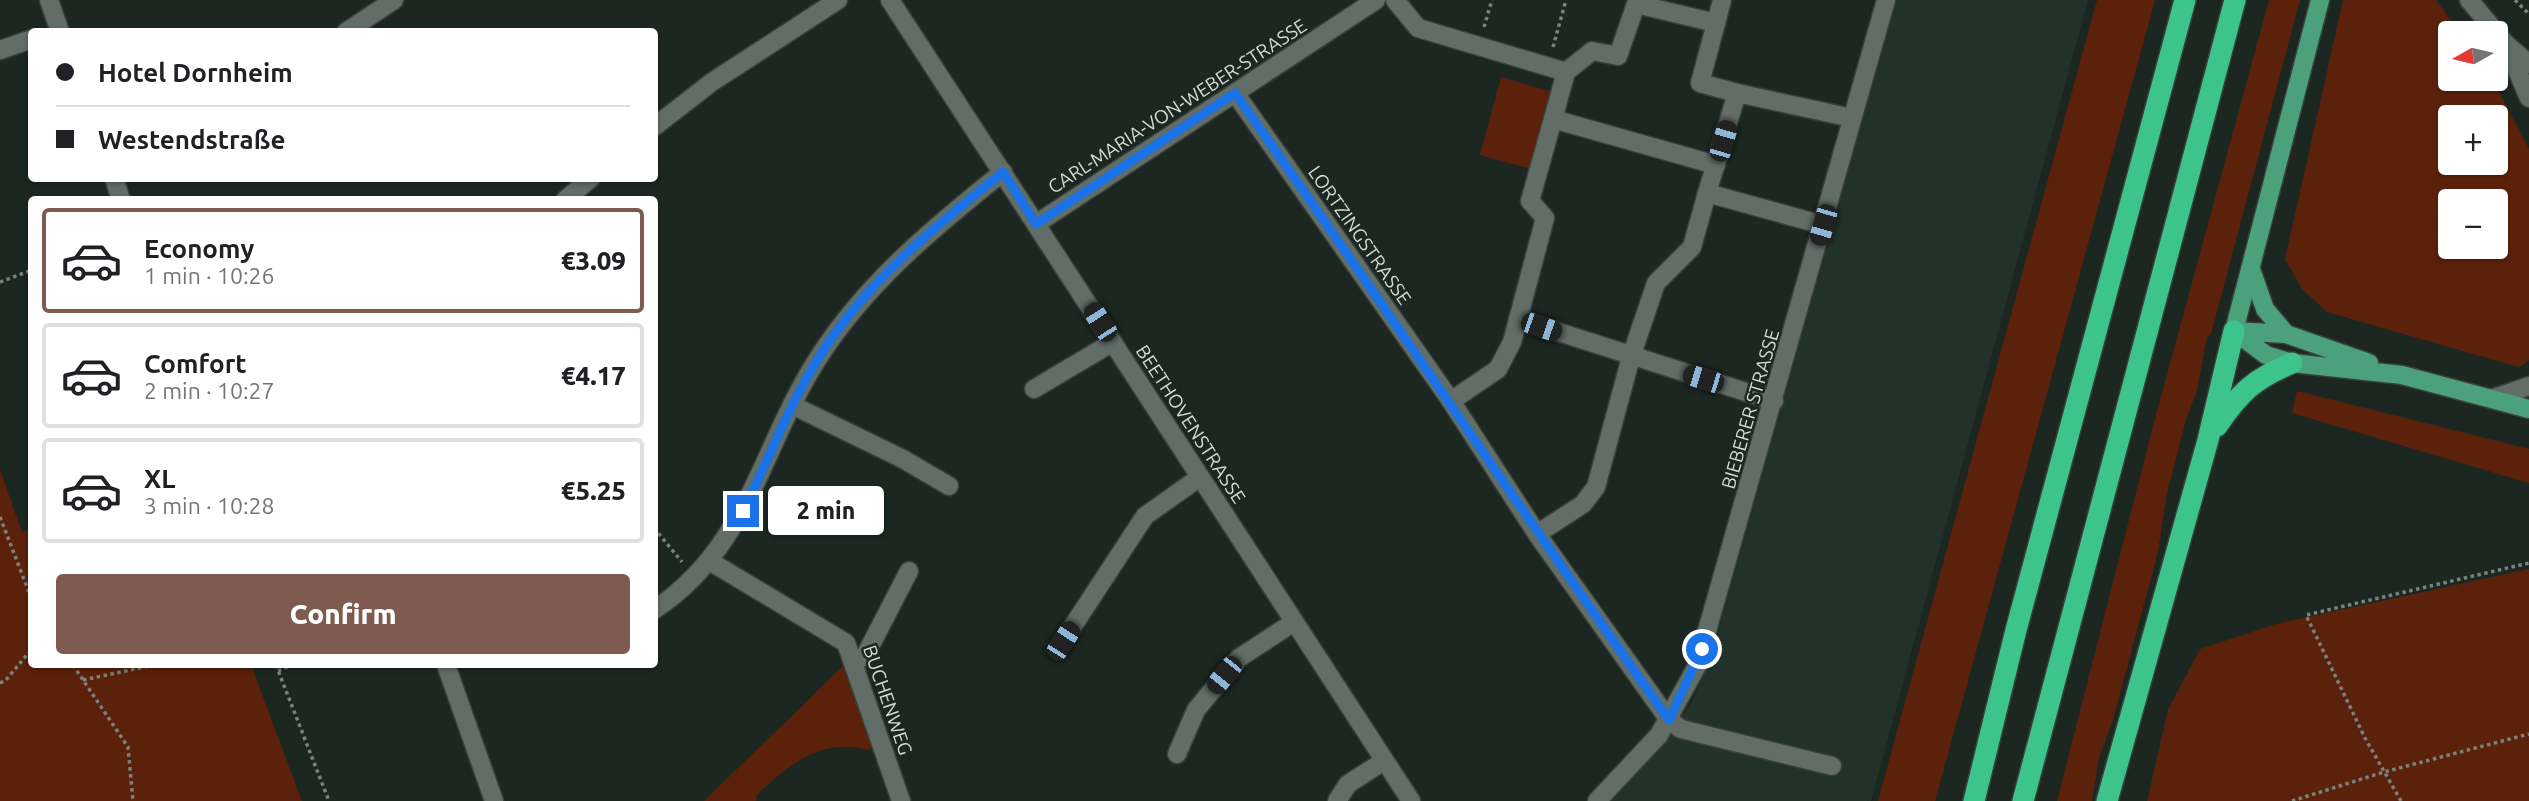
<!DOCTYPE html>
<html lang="en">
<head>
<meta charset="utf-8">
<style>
  body { margin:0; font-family:Ubuntu,sans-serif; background:#f6f6f6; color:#202124; height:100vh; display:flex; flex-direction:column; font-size:26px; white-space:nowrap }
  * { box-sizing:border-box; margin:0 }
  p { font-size:23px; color:#757577 }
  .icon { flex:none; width:38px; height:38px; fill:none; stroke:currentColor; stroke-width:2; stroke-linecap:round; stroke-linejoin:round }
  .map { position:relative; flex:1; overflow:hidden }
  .panel { position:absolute; left:28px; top:196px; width:630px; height:472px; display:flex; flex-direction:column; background:#fff; border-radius:7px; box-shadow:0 2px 5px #0004 }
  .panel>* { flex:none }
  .banner { position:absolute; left:28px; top:28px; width:630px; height:154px; border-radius:7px; box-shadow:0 2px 5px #0004; display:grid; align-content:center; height:154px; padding:0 28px; background:#fff }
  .needle { width:46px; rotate:262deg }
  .controls { position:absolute; left:2438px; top:21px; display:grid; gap:14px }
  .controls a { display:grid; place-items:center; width:70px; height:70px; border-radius:7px; background:#fff; box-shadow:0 2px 5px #0004; font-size:35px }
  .end { position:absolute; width:32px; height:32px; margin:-16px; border:9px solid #1a73e8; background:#fff; box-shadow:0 0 0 4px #fff }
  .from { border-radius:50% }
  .bubble { position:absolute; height:49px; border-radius:7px; background:#fff; box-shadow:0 2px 5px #0004; font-size:23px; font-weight:800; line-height:49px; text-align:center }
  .car { position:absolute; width:21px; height:42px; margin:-21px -10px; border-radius:9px; box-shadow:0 0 5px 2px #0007; background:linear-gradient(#222 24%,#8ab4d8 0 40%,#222 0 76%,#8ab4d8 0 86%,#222 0) }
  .banner b { display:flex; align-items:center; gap:24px; height:66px; font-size:26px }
  .banner b+b { border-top:2px solid #e0e0e0 }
  .banner i { width:18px; height:18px; background:#202124 }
  ul { padding:12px 0 0; list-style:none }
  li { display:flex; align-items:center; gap:21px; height:105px; margin:0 14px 10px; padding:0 14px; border:4px solid #e0e0e0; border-radius:7px }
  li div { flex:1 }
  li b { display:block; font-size:26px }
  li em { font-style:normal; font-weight:800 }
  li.on { border-color:#7f5a4e }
  li>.icon { width:63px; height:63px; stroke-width:1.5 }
  .primary-button { display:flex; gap:14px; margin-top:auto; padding:14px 28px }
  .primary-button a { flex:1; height:80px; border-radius:7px; background:#7f5a4e; color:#fff; font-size:28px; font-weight:800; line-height:80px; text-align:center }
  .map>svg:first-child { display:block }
  .built { fill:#22322a }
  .green { fill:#5c210a; fill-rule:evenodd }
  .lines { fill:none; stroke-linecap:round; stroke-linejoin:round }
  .minor-casing { stroke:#38403c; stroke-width:21 }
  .major-casing { stroke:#38403c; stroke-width:21 }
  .highway-casing { stroke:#38403c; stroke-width:24 }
  .path { stroke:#79827d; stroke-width:3.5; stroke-dasharray:3.5 3.5; stroke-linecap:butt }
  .minor { stroke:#616d66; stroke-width:18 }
  .major { stroke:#4ba17c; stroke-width:18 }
  .highway { stroke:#3cc48b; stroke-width:21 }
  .route { stroke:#1a73e8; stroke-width:9 }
  .labels { text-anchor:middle; stroke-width:5; stroke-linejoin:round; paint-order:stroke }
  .street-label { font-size:19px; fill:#d5dcd8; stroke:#1c2721 }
</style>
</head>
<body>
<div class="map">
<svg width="2529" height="801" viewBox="0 0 2529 801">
  <rect width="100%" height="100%" fill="#1c2721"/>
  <!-- built -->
  <polygon class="built" points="1897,0 2088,0 1871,801 1604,801 1668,735 1692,702 1709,664"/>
  <!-- green -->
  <g class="green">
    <polygon points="2097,0 2155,0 1935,801 1878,801"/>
    <polygon points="2269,0 2300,0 2211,334 2207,337 2197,390 2186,420 2167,493 2158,552 2113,720 2099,757 2092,801 2057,801 2153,426"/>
    <path d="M2343,0H2436L2460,33H2450V79H2492L2529,149V360L2519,367L2327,312L2302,289L2285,259ZM2450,117H2496V163H2450ZM2450,201H2496V247H2450Z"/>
    <polygon points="1501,77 1553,92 1532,169 1480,155"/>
    <polygon points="2297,391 2529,449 2529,483 2292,413"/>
    <polygon points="0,470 22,532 31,530 32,665 251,665 302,801 0,801"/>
    <polygon points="2529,569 2529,801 2147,801 2168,710 2200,649 2276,624"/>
    <path d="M845,664L872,746L869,750C863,750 859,747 853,747C812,744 784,769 757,795L756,801H704Z"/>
  </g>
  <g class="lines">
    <defs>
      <g id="minor">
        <polyline points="49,0 60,32"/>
        <polyline points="890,0 1411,801"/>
        <polyline points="1395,0 1418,28 1566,72"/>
        <polyline points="2469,0 2506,44 2529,64"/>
        <polyline points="1716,23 1722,0"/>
        <polyline points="346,32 394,0"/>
        <polyline points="2507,47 2529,98"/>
        <polyline points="0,50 32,39"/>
        <polyline points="1235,93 1451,401 1537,534 1669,720 1681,729 1832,766"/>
        <polyline points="654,127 712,82 838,0"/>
        <polyline points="1716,165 1553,119 1566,72 1592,51 1618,56 1636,4 1716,23 1700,83 1737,93"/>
        <polyline points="114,178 121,200"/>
        <polyline points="565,200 591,178"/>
        <polyline points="1036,224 1376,0"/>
        <polyline points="1823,225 1707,193 1737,93 1852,118"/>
        <polyline points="1518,319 1774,401"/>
        <polyline points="1034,389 1113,342"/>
        <polyline points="2494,398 2529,386"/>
        <polyline points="1451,401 1498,369 1512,342 1545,218 1530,201 1553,119"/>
        <polyline points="792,405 903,459 949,486"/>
        <polyline points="1537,534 1583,504 1596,487 1631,357 1656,283 1692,247 1707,193"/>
        <polyline points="711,562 846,643 901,801"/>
        <path d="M654,610C748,548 761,448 817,360C865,284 933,228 1003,172"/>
        <polyline points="1063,641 1145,516 1200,477"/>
        <polyline points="854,661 865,656 909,571"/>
        <polyline points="446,665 494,801"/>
        <polyline points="1177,754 1196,710 1239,658 1294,622"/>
        <polyline points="1337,801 1348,784 1384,761"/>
        <polyline points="1597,801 1659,735 1697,666 1886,0"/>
      </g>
      <g id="major">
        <polyline points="2252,272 2265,309 2286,334"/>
        <polyline points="2234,331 2320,0"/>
        <polyline points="2234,331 2266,355 2292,363 2402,375 2529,409"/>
        <polyline points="2234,331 2286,334 2369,363"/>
      </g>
      <g id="highway">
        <path d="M2217,426C2240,392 2254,379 2292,363"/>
        <polyline points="1974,801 2016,630 2185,0"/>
        <polyline points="2023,801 2235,0"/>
        <polyline points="2107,801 2208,440 2234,331"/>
      </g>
    </defs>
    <!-- minor casing -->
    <use href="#minor" class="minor-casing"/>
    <!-- major casing -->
    <use href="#major" class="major-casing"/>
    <!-- highway casing -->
    <use href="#highway" class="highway-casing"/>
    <!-- path -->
    <g class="path">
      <polyline points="2515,0 2529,14"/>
      <polyline points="1484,27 1492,0"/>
      <polyline points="1553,47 1566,0"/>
      <polyline points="0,282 32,270"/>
      <polyline points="0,517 32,600"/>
      <polyline points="654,528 682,562"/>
      <polyline points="73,665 128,747 133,801"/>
      <polyline points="276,665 329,801"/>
      <polyline points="278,671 291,665"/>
      <polyline points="83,680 154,665"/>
      <polyline points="0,683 5,681 32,649"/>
      <polyline points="2292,801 2384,772 2529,734"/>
      <polyline points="2401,801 2365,738 2306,615 2529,563"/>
    </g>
    <!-- minor -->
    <use href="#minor" class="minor"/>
    <!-- major -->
    <use href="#major" class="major"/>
    <!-- highway -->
    <use href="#highway" class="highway"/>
  </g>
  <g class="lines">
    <!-- route -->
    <path class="route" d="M743,511C768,462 787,409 816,362C863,284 933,228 1003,172L1036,224L1235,93C1382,301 1522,513 1669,720L1702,649"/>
  </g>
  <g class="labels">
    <!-- street labels -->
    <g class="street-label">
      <text transform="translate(1177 106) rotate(-33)" y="7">CARL-MARIA-VON-WEBER-STRASSE</text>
      <text transform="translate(1360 235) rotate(55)" y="7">LORTZINGSTRASSE</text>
      <text transform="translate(1750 409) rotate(-74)" y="7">BIEBERER STRASSE</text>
      <text transform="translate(1191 424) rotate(57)" y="7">BEETHOVENSTRASSE</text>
      <text transform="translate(888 700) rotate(71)" y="7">BUCHENWEG</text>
    </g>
  </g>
</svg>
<div class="controls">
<a><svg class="needle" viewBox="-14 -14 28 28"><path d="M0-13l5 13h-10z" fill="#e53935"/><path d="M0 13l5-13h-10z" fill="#757577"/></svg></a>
<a>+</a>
<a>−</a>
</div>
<i class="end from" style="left:1702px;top:649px"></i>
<i class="end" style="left:743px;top:511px"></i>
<div class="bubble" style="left:768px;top:486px;width:116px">2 min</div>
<i class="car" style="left:1723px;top:141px;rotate:16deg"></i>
<i class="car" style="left:1823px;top:225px;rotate:196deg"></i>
<i class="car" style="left:1100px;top:322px;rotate:327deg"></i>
<i class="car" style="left:1541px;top:327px;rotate:109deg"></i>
<i class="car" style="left:1703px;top:379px;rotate:287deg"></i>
<i class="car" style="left:1063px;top:641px;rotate:33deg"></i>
<i class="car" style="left:1224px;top:675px;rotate:219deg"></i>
<div class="banner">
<b><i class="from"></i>Hotel Dornheim</b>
<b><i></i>Westendstraße</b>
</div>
<section class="panel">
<ul>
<li class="on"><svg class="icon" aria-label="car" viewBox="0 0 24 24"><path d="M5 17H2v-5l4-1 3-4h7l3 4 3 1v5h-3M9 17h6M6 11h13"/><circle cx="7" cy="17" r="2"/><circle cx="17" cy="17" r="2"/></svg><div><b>Economy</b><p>1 min · 10:26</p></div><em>€3.09</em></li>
<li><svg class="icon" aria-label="car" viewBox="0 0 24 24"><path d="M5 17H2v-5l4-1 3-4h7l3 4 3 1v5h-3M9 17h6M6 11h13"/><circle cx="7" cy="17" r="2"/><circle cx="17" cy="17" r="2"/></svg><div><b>Comfort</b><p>2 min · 10:27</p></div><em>€4.17</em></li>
<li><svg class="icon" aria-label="car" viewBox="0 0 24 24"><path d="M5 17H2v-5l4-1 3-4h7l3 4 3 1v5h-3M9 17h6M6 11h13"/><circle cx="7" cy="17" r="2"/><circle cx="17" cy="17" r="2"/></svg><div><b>XL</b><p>3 min · 10:28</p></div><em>€5.25</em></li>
</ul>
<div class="primary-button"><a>Confirm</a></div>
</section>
</div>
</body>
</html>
